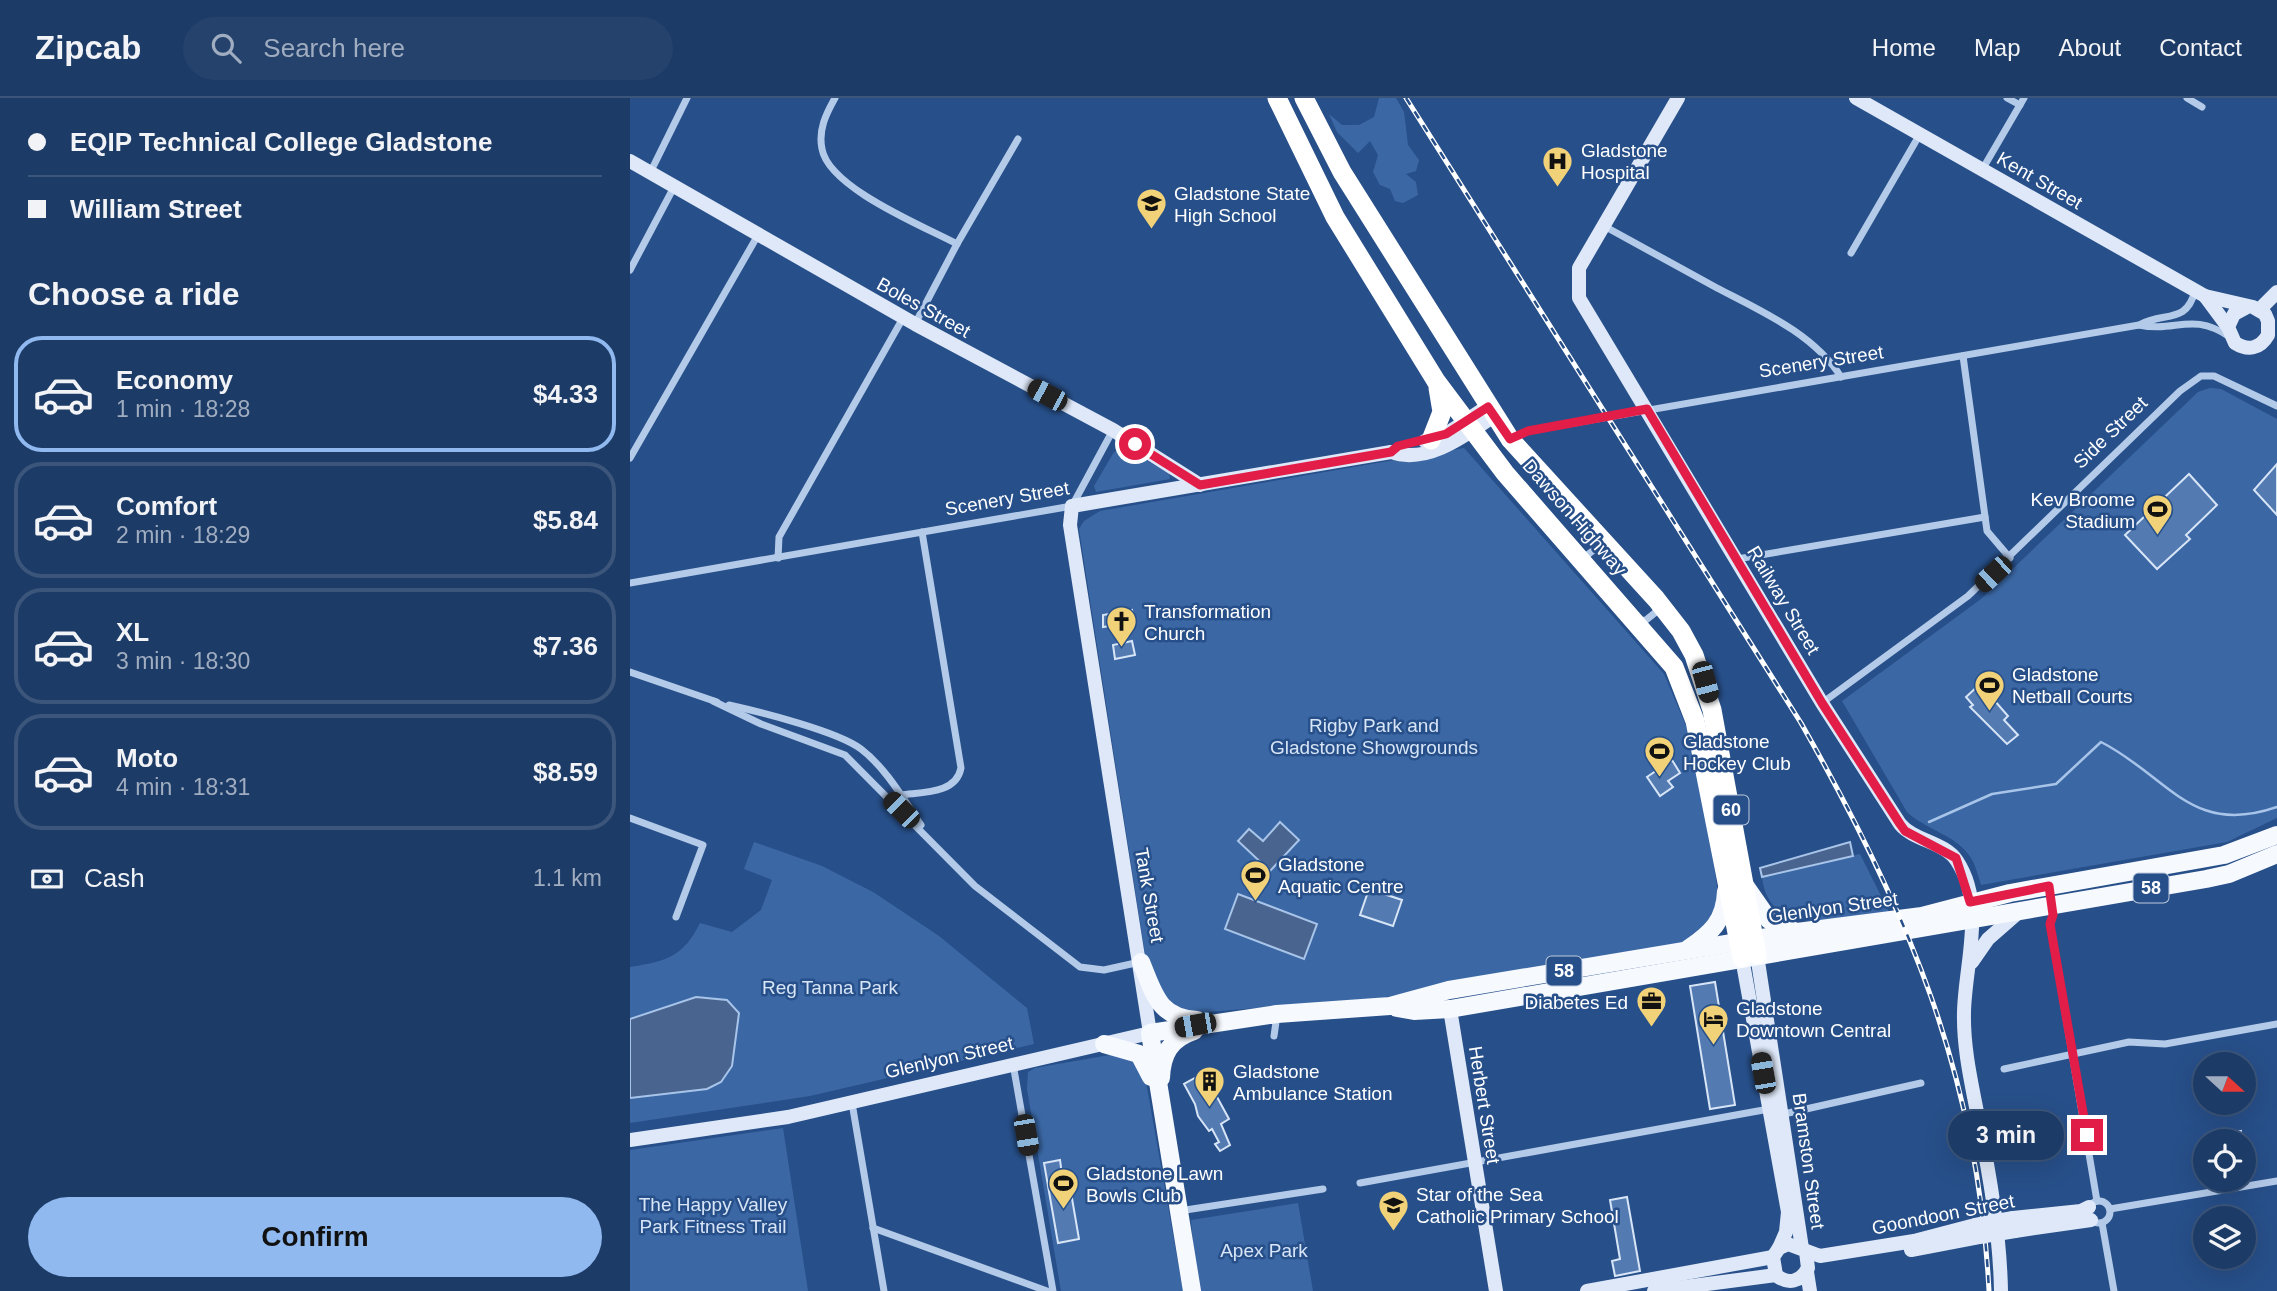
<!DOCTYPE html>
<html lang="en">
<head>
<meta charset="utf-8">
<style>
  body { margin:0; font-family:Arial,sans-serif; background:#25426d; color:#f1f3f6; height:100vh; display:flex; flex-direction:column; font-size:26px; white-space:nowrap }
  * { box-sizing:border-box; margin:0 }
  p { font-size:23px; color:#a0adc0 }
  .icon { flex:none; width:38px; height:38px; fill:none; stroke:currentColor; stroke-width:2; stroke-linecap:round; stroke-linejoin:round }
  .map { position:relative; flex:1; overflow:hidden }
  .details { display:flex; flex-direction:column; background:#1d3b67; width:630px }
  .details>* { flex:none }
  .hud { display:grid; align-content:center; height:154px; padding:0 28px; background:#1d3b67 }
  .needle { width:46px; rotate:111deg }
  .fabs { position:absolute; left:1563px; top:954px; display:grid; gap:14px }
  .fabs a { display:grid; place-items:center; width:63px; height:63px; border-radius:50%; background:#1d3b67; box-shadow:0 7px 28px #0002,0 0 0 2px #3b557b; font-size:35px }
  .end { position:absolute; width:32px; height:32px; margin:-16px; border:9px solid #e11d48; background:#fff; box-shadow:0 0 0 4px #fff }
  .from { border-radius:50% }
  .bubble { position:absolute; height:49px; border-radius:24px; background:#1d3b67; box-shadow:0 7px 28px #0002,0 0 0 2px #3b557b; font-size:23px; font-weight:700; line-height:49px; text-align:center }
  .car { position:absolute; width:21px; height:42px; margin:-21px -10px; border-radius:9px; box-shadow:0 0 5px 2px #0007; background:linear-gradient(#222 24%,#8ab4d8 0 40%,#222 0 76%,#8ab4d8 0 86%,#222 0) }
  .hud b { display:flex; align-items:center; gap:24px; height:66px; font-size:26px }
  .hud b+b { border-top:2px solid #3b557b }
  .hud i { width:18px; height:18px; background:#f1f3f6 }
  ul { padding:0; list-style:none }
  li { display:flex; align-items:center; gap:21px; height:116px; margin:0 14px 10px; padding:0 14px; border:4px solid #3b557b; border-radius:28px }
  li div { flex:1 }
  li b { display:block; font-size:26px }
  li em { font-style:normal; font-weight:700 }
  li.current { border-color:#90b9f0 }
  li>.icon { width:63px; height:63px; stroke-width:1.5 }
  h2 { padding:0 28px; font-size:32px; line-height:84px }
  .pay { display:flex; align-items:center; gap:18px; height:77px; padding:0 28px; font-size:26px }
  .pay p { margin-inline-start:auto }
  .cta { display:flex; gap:14px; margin-top:auto; padding:14px 28px }
  .cta a { flex:1; height:80px; border-radius:42px; background:#90b9f0; color:#111; font-size:28px; font-weight:700; line-height:80px; text-align:center }
  header { display:flex; align-items:center; gap:42px; box-sizing:border-box; height:98px; padding:0 35px; background:#1d3b67; border-bottom:2px solid #3b557b }
  header strong { font-size:33px }
  nav { display:flex; gap:38px; margin-inline-start:auto; font-size:24px }
  .search { width:490px; height:63px; background:#25426d; display:flex; align-items:center; gap:18px; box-sizing:border-box; padding:0 24px; border-radius:38px; color:#a0adc0; font-size:26px }
  main { display:flex; flex:1; min-height:0 }
  .map>svg:first-child { display:block }
  .green { fill:#3b68a5 }
  .water { fill:#49658f; stroke:#a8c4e9; stroke-width:2 }
  .lines { fill:none; stroke-linecap:round; stroke-linejoin:round }
  .stream { stroke:#a8c4e9; stroke-width:2.5 }
  .building { fill:#537bb2; stroke:#d7e5f7; stroke-width:2 }
  .street { stroke:#b3cae9; stroke-width:7 }
  .secondary { stroke:#dee8f8; stroke-width:14 }
  .primary { stroke:#f6f9fe; stroke-width:18 }
  .highway { stroke:#fff; stroke-width:19 }
  .rail-casing { stroke:#fff; stroke-width:5 }
  .rail { stroke:#274f89; stroke-width:2.5; stroke-dasharray:8; stroke-linecap:butt }
  .secondary-bridge { stroke:#dee8f8; stroke-width:14 }
  .route { stroke:#e11d48; stroke-width:9 }
  .labels { text-anchor:middle; stroke-width:5; stroke-linejoin:round; paint-order:stroke }
  .shield { fill:#274f89; stroke:#becadc; stroke-width:2 }
  .shield-label { font-size:18px; font-weight:bold; fill:#fff }
  .poi-label { font-size:19px; fill:#fff; stroke:#274f89; text-anchor:start }
  .street-label { font-size:19px; fill:#fff; stroke:#274f89 }
  .park-label { font-size:19px; fill:#d7e5f7; stroke:#274f89 }
</style>
</head>
<body>
<header>
<strong>Zipcab</strong>
<div class="search"><svg class="icon" aria-label="search" viewBox="0 0 24 24"><circle cx="10" cy="10" r="6"/><path d="M15 15l6 6"/></svg>Search here</div>
<nav><a>Home</a><a>Map</a><a>About</a><a>Contact</a></nav>
</header>
<main>
<section class="details">
<div class="hud">
<b><i class="from"></i>EQIP Technical College Gladstone</b>
<b><i></i>William Street</b>
</div>
<h2>Choose a ride</h2>
<ul>
<li class="current"><svg class="icon" aria-label="car" viewBox="0 0 24 24"><path d="M5 17H2v-5l4-1 3-4h7l3 4 3 1v5h-3M9 17h6M6 11h13"/><circle cx="7" cy="17" r="2"/><circle cx="17" cy="17" r="2"/></svg><div><b>Economy</b><p>1 min · 18:28</p></div><em>$4.33</em></li>
<li><svg class="icon" aria-label="car" viewBox="0 0 24 24"><path d="M5 17H2v-5l4-1 3-4h7l3 4 3 1v5h-3M9 17h6M6 11h13"/><circle cx="7" cy="17" r="2"/><circle cx="17" cy="17" r="2"/></svg><div><b>Comfort</b><p>2 min · 18:29</p></div><em>$5.84</em></li>
<li><svg class="icon" aria-label="car" viewBox="0 0 24 24"><path d="M5 17H2v-5l4-1 3-4h7l3 4 3 1v5h-3M9 17h6M6 11h13"/><circle cx="7" cy="17" r="2"/><circle cx="17" cy="17" r="2"/></svg><div><b>XL</b><p>3 min · 18:30</p></div><em>$7.36</em></li>
<li><svg class="icon" aria-label="car" viewBox="0 0 24 24"><path d="M5 17H2v-5l4-1 3-4h7l3 4 3 1v5h-3M9 17h6M6 11h13"/><circle cx="7" cy="17" r="2"/><circle cx="17" cy="17" r="2"/></svg><div><b>Moto</b><p>4 min · 18:31</p></div><em>$8.59</em></li>
</ul>
<div class="pay"><svg class="icon" aria-label="cash" viewBox="0 0 24 24"><path d="M3 7h18v10H3z"/><circle cx="12" cy="12" r="2"/></svg>Cash<p>1.1 km</p></div>
<div class="cta"><a>Confirm</a></div>
</section>
<div class="map">
<svg width="1647" height="1193" viewBox="0 0 1647 1193">
  <rect width="100%" height="100%" fill="#274f89"/>
  <!-- green -->
  <g class="green">
    <polygon points="749,0 766,0 774,14 778,47 789,62 786,73 776,76 786,84 788,97 773,105 765,103 760,91 750,87 743,74 748,57 740,43 728,55 707,34 699,16 712,27 729,27 744,19"/>
    <path d="M1580,290L1591,291L1647,321V720L1597,744L1351,787C1348,778 1346,768 1341,760C1327,737 1296,732 1277,714L1212,603L1351,501L1568,294Z"/>
    <path d="M834,350L1034,576L1060,637L1086,780C1091,812 1080,835 1047,846L750,900L552,916L539,909L517,869L449,431L454,423L470,413Z"/>
    <polygon points="496,351 539,375 540,381 466,394 464,388 484,354"/>
    <path d="M124,744L192,768L243,794L309,838L397,910L404,946L180,998L0,1025V869C37,863 53,859 70,825L102,834L131,812L142,782L114,771Z"/>
    <path d="M1230,756L1259,814C1216,820 1139,843 1132,779Z"/>
    <polygon points="491,955 500,958 515,978 553,1193 431,1193 397,991 398,974 405,970"/>
    <polygon points="153,1030 178,1193 0,1193 0,1052"/>
    <polygon points="668,1105 683,1193 567,1193 561,1122"/>
  </g>
  <!-- water -->
  <g class="water">
    <polygon points="650,724 669,742 640,773 608,743 619,731 633,743"/>
    <polygon points="1220,744 1223,758 1132,779 1130,770"/>
    <polygon points="608,796 687,826 674,861 595,831"/>
    <polygon points="66,899 97,902 109,915 102,968 91,984 77,991 0,1000 0,921"/>
  </g>
  <g class="lines">
    <!-- stream -->
    <path class="stream" d="M1299,724L1362,696L1426,686L1471,644C1538,678 1561,739 1647,709"/>
  </g>
  <!-- building -->
  <g class="building">
    <polygon points="1647,366 1647,417 1624,392"/>
    <polygon points="1559,376 1587,407 1556,437 1560,441 1527,471 1495,437"/>
    <polygon points="502,512 504,524 473,529 473,517"/>
    <polygon points="502,543 505,557 485,561 483,547"/>
    <polygon points="1350,586 1378,618 1374,622 1388,637 1377,646 1340,609 1343,607 1336,599"/>
    <polygon points="1042,662 1050,675 1038,683 1043,689 1030,698 1017,679"/>
    <polygon points="739,791 772,802 763,828 730,817"/>
    <polygon points="1085,884 1105,1007 1080,1011 1060,888"/>
    <polygon points="581,971 588,984 581,988 599,1021 591,1026 600,1047 590,1053 585,1046 589,1044 582,1031 579,1033 568,1018 565,1006 554,986"/>
    <polygon points="1611,1033 1612,1043 1575,1043 1575,1039"/>
    <polygon points="430,1062 433,1084 439,1083 449,1141 428,1145 414,1065"/>
    <polygon points="997,1099 1010,1173 985,1178 982,1163 990,1161 980,1102"/>
  </g>
  <g class="lines">
    <!-- street -->
    <g class="street">
      <path d="M205,0C196,16 188,32 192,51C199,90 293,128 327,146"/>
      <polyline points="1377,0 1390,7"/>
      <polyline points="1557,0 1572,9"/>
      <polyline points="1352,72 1394,0"/>
      <polyline points="20,75 57,0"/>
      <path d="M974,128C1012,149 1049,169 1087,190C1131,213 1184,236 1211,279"/>
      <polyline points="1221,155 1290,36"/>
      <polyline points="0,172 44,89"/>
      <polyline points="285,226 327,146 388,41"/>
      <path d="M1509,227C1546,235 1561,213 1600,239"/>
      <polyline points="1333,258 1357,433 1380,460"/>
      <path d="M884,339L898,333L1509,227C1534,213 1556,227 1565,193"/>
      <polyline points="0,360 128,137"/>
      <polyline points="148,460 149,439 273,220"/>
      <polyline points="1107,461 1355,419"/>
      <polyline points="955,464 956,458 965,451 977,452"/>
      <polyline points="0,485 442,408 483,332"/>
      <polyline points="1008,523 1016,522 1026,514 1026,509"/>
      <polyline points="0,574 87,604"/>
      <polyline points="83,603 131,626 215,657 345,788 450,869 474,872 510,864"/>
      <polyline points="1192,605 1338,498 1550,293 1571,278 1584,278 1647,308"/>
      <path d="M99,607C130,614 207,633 231,651C256,670 274,702 291,727"/>
      <path d="M271,697C293,694 326,696 331,670L292,434"/>
      <polyline points="0,720 73,747 46,819"/>
      <polyline points="1419,789 1423,817 1420,826 1467,1103"/>
      <polyline points="644,938 647,917"/>
      <polyline points="383,966 423,1193"/>
      <polyline points="1374,971 1499,944 1535,946 1647,926"/>
      <polyline points="222,1005 254,1193"/>
      <polyline points="1154,1016 1291,985"/>
      <polyline points="730,1085 1139,1011"/>
      <circle cx="1469" cy="1114" r="11"/>
      <polyline points="1480,1111 1647,1083"/>
      <polyline points="549,1113 693,1091"/>
      <polyline points="1472,1125 1484,1193"/>
      <polyline points="243,1130 417,1193"/>
    </g>
    <!-- secondary -->
    <g class="secondary">
      <path d="M1048,0L949,170V200L1192,605L1270,726C1284,743 1315,744 1327,763C1356,807 1335,866 1334,914C1333,953 1343,991 1350,1030C1361,1083 1370,1138 1371,1193"/>
      <path d="M1226,0L1575,198L1623,209L1635,216L1638,223V237C1630,251 1618,253 1605,245L1598,229L1604,216L1617,209"/>
      <polyline points="0,63 285,226 483,332 570,387"/>
      <polyline points="1575,198 1598,229"/>
      <polyline points="1629,212 1647,194"/>
      <polyline points="795,343 816,336 858,308"/>
      <polyline points="1127,857 1172,1150"/>
      <polyline points="1112,860 1158,1114 1156,1134 1149,1150"/>
      <polyline points="1342,864 1358,841 1390,813"/>
      <polyline points="820,911 866,1193"/>
      <path d="M0,1042L158,1019L520,935L440,427L442,408L761,354C797,367 836,337 864,318"/>
      <polyline points="1383,1120 1451,1113 1459,1109"/>
      <polyline points="1385,1133 1461,1122"/>
      <polyline points="1281,1152 1349,1139"/>
      <path d="M1176,1154L1178,1170C1171,1184 1158,1187 1146,1177L1143,1159L1149,1150L1158,1146L1190,1158L1284,1143L1345,1127"/>
      <polyline points="1177,1174 1180,1193"/>
      <polyline points="957,1193 1143,1159"/>
      <polyline points="1024,1193 1146,1177"/>
    </g>
    <!-- primary -->
    <g class="primary">
      <polyline points="1116,789 1139,822 1166,834"/>
      <path d="M1058,851C1081,835 1095,823 1096,793"/>
      <path d="M511,864C524,895 528,920 567,922"/>
      <polyline points="767,910 784,913 820,911 1576,781 1599,776 1647,756"/>
      <polyline points="474,946 509,956 521,979"/>
      <path d="M531,980C532,956 540,941 564,933"/>
      <polyline points="562,1193 520,935 647,916 760,908 819,892 1167,834 1292,818 1380,795 1594,757 1647,737"/>
    </g>
    <!-- highway -->
    <g class="highway">
      <polyline points="647,0 705,119 806,283 875,375 1044,569 1065,623 1112,860"/>
      <polyline points="674,0 712,74 880,341 1026,501 1051,533 1064,557 1082,612 1127,857"/>
      <polyline points="801,342 812,314 808,290"/>
    </g>
    <defs>
      <path id="rail" d="M776,0L1171,625C1277,811 1348,977 1359,1193"/>
    </defs>
    <!-- rail casing -->
    <use href="#rail" class="rail-casing"/>
    <!-- rail -->
    <use href="#rail" class="rail"/>
    <!-- secondary-bridge -->
    <g class="secondary-bridge">
      <polyline points="1345,1127 1383,1120"/>
      <polyline points="1349,1139 1385,1133"/>
    </g>
  </g>
  <g class="lines">
    <!-- route -->
    <polyline class="route" points="505,346 570,387 761,354 768,348 816,336 858,309 880,341 898,333 1017,311 1192,605 1270,726 1275,733 1326,760 1340,804 1419,788 1423,817 1420,826 1457,1037"/>
  </g>
  <!-- icons -->
  <defs>
    <symbol id="hospital-pin" viewBox="-11 -11 22 30"><path d="M0 17L-7.5 6A9.5 9.5 0 1 1 7.5 6Z" fill="#f2d279" stroke="#274f89"/><path d="M-5-5h3v3.5h4V-5h3V5h-3V1.5h-4V5h-3Z" fill="#111"/></symbol>
    <symbol id="school-pin" viewBox="-11 -11 22 30"><path d="M0 17L-7.5 6A9.5 9.5 0 1 1 7.5 6Z" fill="#f2d279" stroke="#274f89"/><path d="M0-5L7-2L0 1L-7-2ZM-4 1L0 2.5L4 1V4Q0 6-4 4Z" fill="#111"/></symbol>
    <symbol id="stadium-pin" viewBox="-11 -11 22 30"><path d="M0 17L-7.5 6A9.5 9.5 0 1 1 7.5 6Z" fill="#f2d279" stroke="#274f89"/><path d="M0-5a6.5 5 0 1 0 0 10a6.5 5 0 1 0 0-10ZM-3.5-1.8h7v3.6h-7Z" fill="#111"/></symbol>
    <symbol id="church-pin" viewBox="-11 -11 22 30"><path d="M0 17L-7.5 6A9.5 9.5 0 1 1 7.5 6Z" fill="#f2d279" stroke="#274f89"/><path d="M-1.2-6h2.4v3.5h3.3v2.4h-3.3V6h-2.4V-.1h-3.3v-2.4h3.3Z" fill="#111"/></symbol>
    <symbol id="office-pin" viewBox="-11 -11 22 30"><path d="M0 17L-7.5 6A9.5 9.5 0 1 1 7.5 6Z" fill="#f2d279" stroke="#274f89"/><path d="M-6-3h4V-5.5h4V-3h4V5H-6ZM-1-4.5V-3h2v-1.5ZM-6 0V1H6V0Z" fill="#111"/></symbol>
    <symbol id="hotel-pin" viewBox="-11 -11 22 30"><path d="M0 17L-7.5 6A9.5 9.5 0 1 1 7.5 6Z" fill="#f2d279" stroke="#274f89"/><path d="M-6-4.5h1.5V1H6V5H4.5V3h-9V5H-6ZM-4 0a1.8 1.8 0 1 1 3.6 0ZM.5 0V-2.5h3Q6-2.5 6 0Z" fill="#111"/></symbol>
    <symbol id="building-pin" viewBox="-11 -11 22 30"><path d="M0 17L-7.5 6A9.5 9.5 0 1 1 7.5 6Z" fill="#f2d279" stroke="#274f89"/><path d="M-4-6H4V6H1V3H-1V6H-4ZM-2.5-4.3h1.7v1.8h-1.7ZM.8-4.3h1.7v1.8H.8ZM-2.5-1h1.7V.8h-1.7ZM.8-1h1.7V.8H.8Z" fill="#111"/></symbol>
  </defs>
  <g fill-rule="evenodd">
    <use href="#hospital-pin" x="910" y="46" width="35" height="47"/>
    <use href="#school-pin" x="504" y="88" width="35" height="47"/>
    <use href="#stadium-pin" x="1510" y="394" width="35" height="47"/>
    <use href="#church-pin" x="474" y="506" width="35" height="47"/>
    <use href="#stadium-pin" x="1342" y="570" width="35" height="47"/>
    <use href="#stadium-pin" x="1012" y="636" width="35" height="47"/>
    <use href="#stadium-pin" x="608" y="760" width="35" height="47"/>
    <use href="#office-pin" x="1004" y="886" width="35" height="47"/>
    <use href="#hotel-pin" x="1066" y="904" width="35" height="47"/>
    <use href="#building-pin" x="562" y="966" width="35" height="47"/>
    <use href="#stadium-pin" x="416" y="1068" width="35" height="47"/>
    <use href="#school-pin" x="746" y="1090" width="35" height="47"/>
  </g>
  <g class="labels">
    <!-- shield labels -->
    <g class="shield">
      <rect x="1083.5" y="697.5" width="35" height="29" rx="5"/>
      <rect x="1503.5" y="775.5" width="35" height="29" rx="5"/>
      <rect x="916.5" y="858.5" width="35" height="29" rx="5"/>
    </g>
    <g class="shield-label">
      <text x="1101" y="718">60</text>
      <text x="1521" y="796">58</text>
      <text x="934" y="879">58</text>
    </g>
    <!-- poi labels -->
    <g class="poi-label">
      <text x="951" y="59">Gladstone<tspan x="951" dy="22">Hospital</tspan></text>
      <text x="544" y="102">Gladstone State<tspan x="544" dy="22">High School</tspan></text>
      <text x="1505" y="408" text-anchor="end">Kev Broome<tspan x="1505" dy="22">Stadium</tspan></text>
      <text x="514" y="520">Transformation<tspan x="514" dy="22">Church</tspan></text>
      <text x="1382" y="583">Gladstone<tspan x="1382" dy="22">Netball Courts</tspan></text>
      <text x="1053" y="650">Gladstone<tspan x="1053" dy="22">Hockey Club</tspan></text>
      <text x="648" y="773">Gladstone<tspan x="648" dy="22">Aquatic Centre</tspan></text>
      <text x="998" y="911" text-anchor="end">Diabetes Ed</text>
      <text x="1106" y="917">Gladstone<tspan x="1106" dy="22">Downtown Central</tspan></text>
      <text x="603" y="980">Gladstone<tspan x="603" dy="22">Ambulance Station</tspan></text>
      <text x="456" y="1082">Gladstone Lawn<tspan x="456" dy="22">Bowls Club</tspan></text>
      <text x="786" y="1103">Star of the Sea<tspan x="786" dy="22">Catholic Primary School</tspan></text>
    </g>
    <!-- street labels -->
    <g class="street-label">
      <text transform="translate(1410 82) rotate(30)" y="7">Kent Street</text>
      <text transform="translate(294 209) rotate(29)" y="7">Boles Street</text>
      <text transform="translate(1191 263) rotate(-9)" y="7">Scenery Street</text>
      <text transform="translate(1480 334) rotate(-44)" y="7">Side Street</text>
      <text transform="translate(377 400) rotate(-10)" y="7">Scenery Street</text>
      <text transform="translate(945 419) rotate(49)" y="7">Dawson Highway</text>
      <text transform="translate(1154 502) rotate(59)" y="7">Railway Street</text>
      <text transform="translate(520 797) rotate(80)" y="7">Tank Street</text>
      <text transform="translate(1203 809) rotate(-8)" y="7">Glenlyon Street</text>
      <text transform="translate(319 959) rotate(-13)" y="7">Glenlyon Street</text>
      <text transform="translate(855 1007) rotate(81)" y="7">Herbert Street</text>
      <text transform="translate(1179 1063) rotate(82)" y="7">Bramston Street</text>
      <text transform="translate(1313 1116) rotate(-11)" y="7">Goondoon Street</text>
    </g>
    <!-- park labels -->
    <g class="park-label">
      <text x="744" y="634">Rigby Park and<tspan x="744" dy="22">Gladstone Showgrounds</tspan></text>
      <text x="200" y="896">Reg Tanna Park</text>
      <text x="83" y="1113">The Happy Valley<tspan x="83" dy="22">Park Fitness Trail</tspan></text>
      <text x="634" y="1159">Apex Park</text>
    </g>
  </g>
</svg>
<div class="fabs">
<a><svg class="needle" viewBox="-14 -14 28 28"><path d="M0-13l5 13h-10z" fill="#e53935"/><path d="M0 13l5-13h-10z" fill="#a0adc0"/></svg></a>
<a><svg class="icon" aria-label="locate" viewBox="0 0 24 24"><circle cx="12" cy="12" r="6"/><path d="M12 2v4M12 18v4M2 12h4M18 12h4"/></svg></a>
<a><svg class="icon" aria-label="layers" viewBox="0 0 24 24"><path d="M12 4l9 5-9 5-9-5zM3 14l9 5 9-5"/></svg></a>
</div>
<i class="end from" style="left:505px;top:346px"></i>
<i class="end" style="left:1457px;top:1037px"></i>
<div class="bubble" style="left:1318px;top:1013px;width:116px">3 min</div>
<i class="car" style="left:417px;top:297px;rotate:298deg"></i>
<i class="car" style="left:1363px;top:476px;rotate:227deg"></i>
<i class="car" style="left:1075px;top:584px;rotate:165deg"></i>
<i class="car" style="left:271px;top:712px;rotate:315deg"></i>
<i class="car" style="left:565px;top:927px;rotate:260deg"></i>
<i class="car" style="left:1133px;top:975px;rotate:350deg"></i>
<i class="car" style="left:396px;top:1037px;rotate:170deg"></i>
</div>
</main>
</body>
</html>
